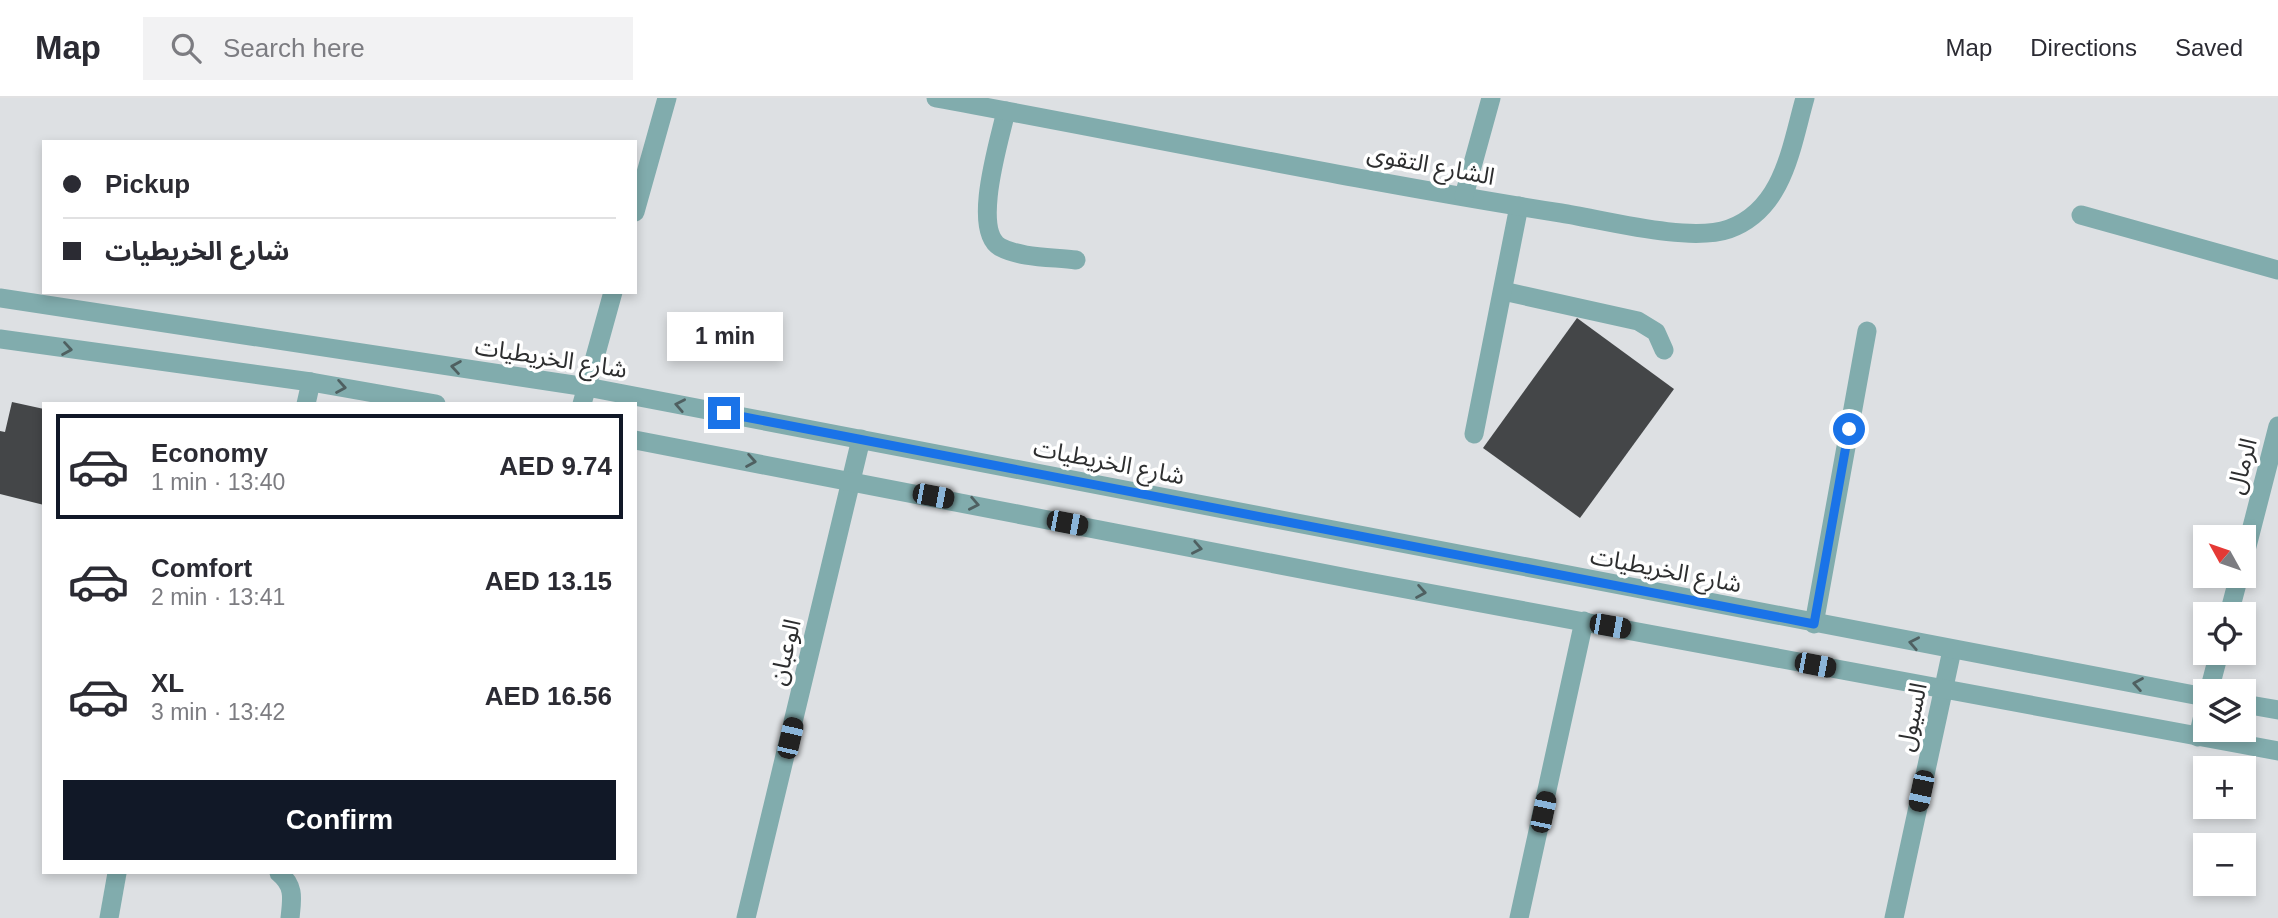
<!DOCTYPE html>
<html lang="en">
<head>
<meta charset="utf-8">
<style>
  body { margin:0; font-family:Arial,"Noto Sans Arabic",sans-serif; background:#f2f2f3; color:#2b2b33; height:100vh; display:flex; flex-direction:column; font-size:26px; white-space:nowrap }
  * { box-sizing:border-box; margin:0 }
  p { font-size:23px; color:#7c7c81 }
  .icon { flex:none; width:38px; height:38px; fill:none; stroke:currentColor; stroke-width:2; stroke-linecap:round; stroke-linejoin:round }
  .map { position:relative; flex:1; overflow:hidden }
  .side { position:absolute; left:42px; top:304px; width:595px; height:472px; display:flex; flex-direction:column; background:#fff; border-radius:0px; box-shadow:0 4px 10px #0003 }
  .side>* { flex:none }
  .top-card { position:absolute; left:42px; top:42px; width:595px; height:154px; border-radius:0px; box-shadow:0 4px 10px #0003; display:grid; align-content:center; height:154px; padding:0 21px; background:#fff }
  .needle { width:46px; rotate:310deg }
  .fabs { position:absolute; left:2193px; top:427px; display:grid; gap:14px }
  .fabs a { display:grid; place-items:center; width:63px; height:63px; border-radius:0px; background:#fff; box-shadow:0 4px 10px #0003; font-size:35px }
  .end { position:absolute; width:32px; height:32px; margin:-16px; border:9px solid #1a73e8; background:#fff; box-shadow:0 0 0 4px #fff }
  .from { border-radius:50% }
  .bubble { position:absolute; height:49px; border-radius:0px; background:#fff; box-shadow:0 4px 10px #0003; font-size:23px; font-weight:800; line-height:49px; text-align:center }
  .car { position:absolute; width:21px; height:42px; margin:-21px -10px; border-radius:9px; box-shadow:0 0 5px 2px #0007; background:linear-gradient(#222 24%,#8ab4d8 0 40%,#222 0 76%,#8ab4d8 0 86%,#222 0) }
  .top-card b { display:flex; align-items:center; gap:24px; height:66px; font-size:26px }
  .top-card b+b { border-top:2px solid #e1e1e2 }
  .top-card i { width:18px; height:18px; background:#2b2b33 }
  ul { padding:12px 0 0; list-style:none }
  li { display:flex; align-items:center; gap:21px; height:105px; margin:0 14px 10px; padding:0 7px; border:4px solid transparent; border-radius:0px }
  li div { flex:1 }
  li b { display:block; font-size:26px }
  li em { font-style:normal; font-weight:800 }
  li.on { border-color:#111827 }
  li>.icon { width:63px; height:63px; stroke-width:1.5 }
  .cta { display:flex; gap:14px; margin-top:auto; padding:14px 21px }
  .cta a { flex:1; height:80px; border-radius:0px; background:#111827; color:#fff; font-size:28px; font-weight:800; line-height:80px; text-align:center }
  header { display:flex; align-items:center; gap:42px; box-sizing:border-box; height:98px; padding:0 35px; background:#fff; border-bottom:2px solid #e1e1e2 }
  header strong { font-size:33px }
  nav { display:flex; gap:38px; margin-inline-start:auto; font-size:24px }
  .search { width:490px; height:63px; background:#f2f2f3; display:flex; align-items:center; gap:18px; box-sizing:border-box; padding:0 24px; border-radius:0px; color:#7c7c81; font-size:26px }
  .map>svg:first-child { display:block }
  .building { fill:#444648 }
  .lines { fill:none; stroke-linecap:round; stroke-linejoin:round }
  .service { stroke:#81acad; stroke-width:19 }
  .minor { stroke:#81acad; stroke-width:19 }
  .tertiary { stroke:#81acad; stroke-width:19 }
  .oneway { stroke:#4f6061 }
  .route { stroke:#1a73e8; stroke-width:9 }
  .labels { text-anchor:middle; stroke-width:7; stroke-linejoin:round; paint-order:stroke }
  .street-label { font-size:24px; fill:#2d2e2f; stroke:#fff }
</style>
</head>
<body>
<header>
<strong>Map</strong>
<div class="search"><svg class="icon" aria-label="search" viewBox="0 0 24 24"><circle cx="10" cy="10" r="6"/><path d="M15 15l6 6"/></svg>Search here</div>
<nav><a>Map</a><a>Directions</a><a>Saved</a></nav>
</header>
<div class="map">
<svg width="2278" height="820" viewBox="0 0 2278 820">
  <rect width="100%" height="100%" fill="#dde0e3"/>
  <!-- building -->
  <g class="building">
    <polygon points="1577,220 1674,291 1580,420 1483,350"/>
    <polygon points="12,304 44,311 44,407 0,396 0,333 5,334"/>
  </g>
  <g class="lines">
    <!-- service -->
    <g class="service">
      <path d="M1006,13C1000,41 971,132 1000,149C1020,160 1054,159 1076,162"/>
      <polyline points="2081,117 2278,172"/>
      <polyline points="1503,193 1638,223 1656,234 1664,252"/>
      <polyline points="306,306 311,284"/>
      <polyline points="1474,336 1519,108"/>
      <path d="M279,775C295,788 292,801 290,820"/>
      <polyline points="109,820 117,775"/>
    </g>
    <!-- minor -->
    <g class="minor">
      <path d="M936,0C1144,38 1352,82 1561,115C1605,122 1689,145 1729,131C1784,111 1791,49 1805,0"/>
      <polyline points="1464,98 1491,0"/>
      <polyline points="635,114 667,0"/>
      <polyline points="582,306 613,194"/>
      <polyline points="2244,460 2278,328"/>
      <polyline points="2229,516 2239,478"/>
      <polyline points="1814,526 1867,233"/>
      <polyline points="2209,593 2219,555"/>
      <polyline points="2198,639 2205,609"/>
      <polyline points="746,820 861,341"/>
      <polyline points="1519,820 1584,523"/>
      <polyline points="1894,820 1952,552"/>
    </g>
    <!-- tertiary -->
    <g class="tertiary">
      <polyline points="0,200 587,289 2205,599"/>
      <polyline points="0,241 311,284 436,306"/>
      <polyline points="635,342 1363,483 2278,653"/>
      <polyline points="2244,606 2278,612"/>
    </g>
  </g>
  <!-- one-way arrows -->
  <defs><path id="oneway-chevron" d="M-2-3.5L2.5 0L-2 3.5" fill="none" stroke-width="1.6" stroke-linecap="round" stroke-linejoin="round" transform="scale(1.75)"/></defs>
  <g class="oneway">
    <use href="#oneway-chevron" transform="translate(67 251) rotate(9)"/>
    <use href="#oneway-chevron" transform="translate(456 269) rotate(-171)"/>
    <use href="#oneway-chevron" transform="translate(341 289) rotate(10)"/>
    <use href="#oneway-chevron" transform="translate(680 307) rotate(-169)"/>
    <use href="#oneway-chevron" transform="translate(751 363) rotate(10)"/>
    <use href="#oneway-chevron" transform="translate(974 406) rotate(11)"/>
    <use href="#oneway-chevron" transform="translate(1197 450) rotate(11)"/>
    <use href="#oneway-chevron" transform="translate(1421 494) rotate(10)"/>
    <use href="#oneway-chevron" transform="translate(1914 545) rotate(-169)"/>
    <use href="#oneway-chevron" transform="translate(2138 586) rotate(-170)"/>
  </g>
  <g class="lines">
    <!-- route -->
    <polyline class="route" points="724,315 1814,526 1849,331"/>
  </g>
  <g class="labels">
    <!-- street labels -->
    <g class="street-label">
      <text transform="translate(1431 67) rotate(11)" y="8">الشارع التقوى</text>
      <text transform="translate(551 260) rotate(9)" y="8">شارع الخريطيات</text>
      <text transform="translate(1109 364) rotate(11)" y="8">شارع الخريطيات</text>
      <text transform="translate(2242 368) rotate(-75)" y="8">الرمال</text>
      <text transform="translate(1666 472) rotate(11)" y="8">شارع الخريطيات</text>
      <text transform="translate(785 554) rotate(-76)" y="8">الوعبان</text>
      <text transform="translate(1912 619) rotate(-78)" y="8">السيول</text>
    </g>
  </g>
</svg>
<div class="fabs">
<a><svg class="needle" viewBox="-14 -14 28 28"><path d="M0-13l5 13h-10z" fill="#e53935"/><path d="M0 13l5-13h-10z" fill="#7c7c81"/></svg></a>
<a><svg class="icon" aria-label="locate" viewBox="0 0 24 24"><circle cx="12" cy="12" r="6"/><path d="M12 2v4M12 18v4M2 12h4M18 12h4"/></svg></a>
<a><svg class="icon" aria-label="layers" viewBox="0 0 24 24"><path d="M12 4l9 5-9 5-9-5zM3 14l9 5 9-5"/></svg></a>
<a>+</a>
<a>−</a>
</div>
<i class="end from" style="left:1849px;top:331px"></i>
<i class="end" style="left:724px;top:315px"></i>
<div class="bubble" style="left:667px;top:214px;width:116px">1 min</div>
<i class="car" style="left:933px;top:398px;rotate:101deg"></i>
<i class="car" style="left:1067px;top:425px;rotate:101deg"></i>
<i class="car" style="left:1610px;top:528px;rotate:100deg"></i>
<i class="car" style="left:1815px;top:567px;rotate:101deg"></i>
<i class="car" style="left:790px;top:640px;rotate:13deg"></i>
<i class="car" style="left:1921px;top:693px;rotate:192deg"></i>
<i class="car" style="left:1543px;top:714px;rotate:12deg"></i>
<div class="top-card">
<b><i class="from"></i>Pickup</b>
<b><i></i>شارع الخريطيات</b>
</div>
<section class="side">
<ul>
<li class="on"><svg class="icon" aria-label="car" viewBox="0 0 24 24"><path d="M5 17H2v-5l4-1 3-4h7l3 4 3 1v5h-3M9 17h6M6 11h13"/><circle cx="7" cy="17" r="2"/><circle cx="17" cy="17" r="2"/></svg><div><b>Economy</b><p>1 min · 13:40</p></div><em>AED 9.74</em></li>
<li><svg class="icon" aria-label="car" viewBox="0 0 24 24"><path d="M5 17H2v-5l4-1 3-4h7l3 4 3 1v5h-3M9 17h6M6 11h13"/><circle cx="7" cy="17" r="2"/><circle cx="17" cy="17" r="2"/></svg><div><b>Comfort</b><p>2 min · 13:41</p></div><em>AED 13.15</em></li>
<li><svg class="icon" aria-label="car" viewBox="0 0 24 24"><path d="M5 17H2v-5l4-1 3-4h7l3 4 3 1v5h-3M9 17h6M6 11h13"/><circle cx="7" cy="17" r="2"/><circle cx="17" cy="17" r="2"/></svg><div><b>XL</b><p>3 min · 13:42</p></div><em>AED 16.56</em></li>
</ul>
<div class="cta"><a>Confirm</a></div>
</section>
</div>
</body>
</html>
